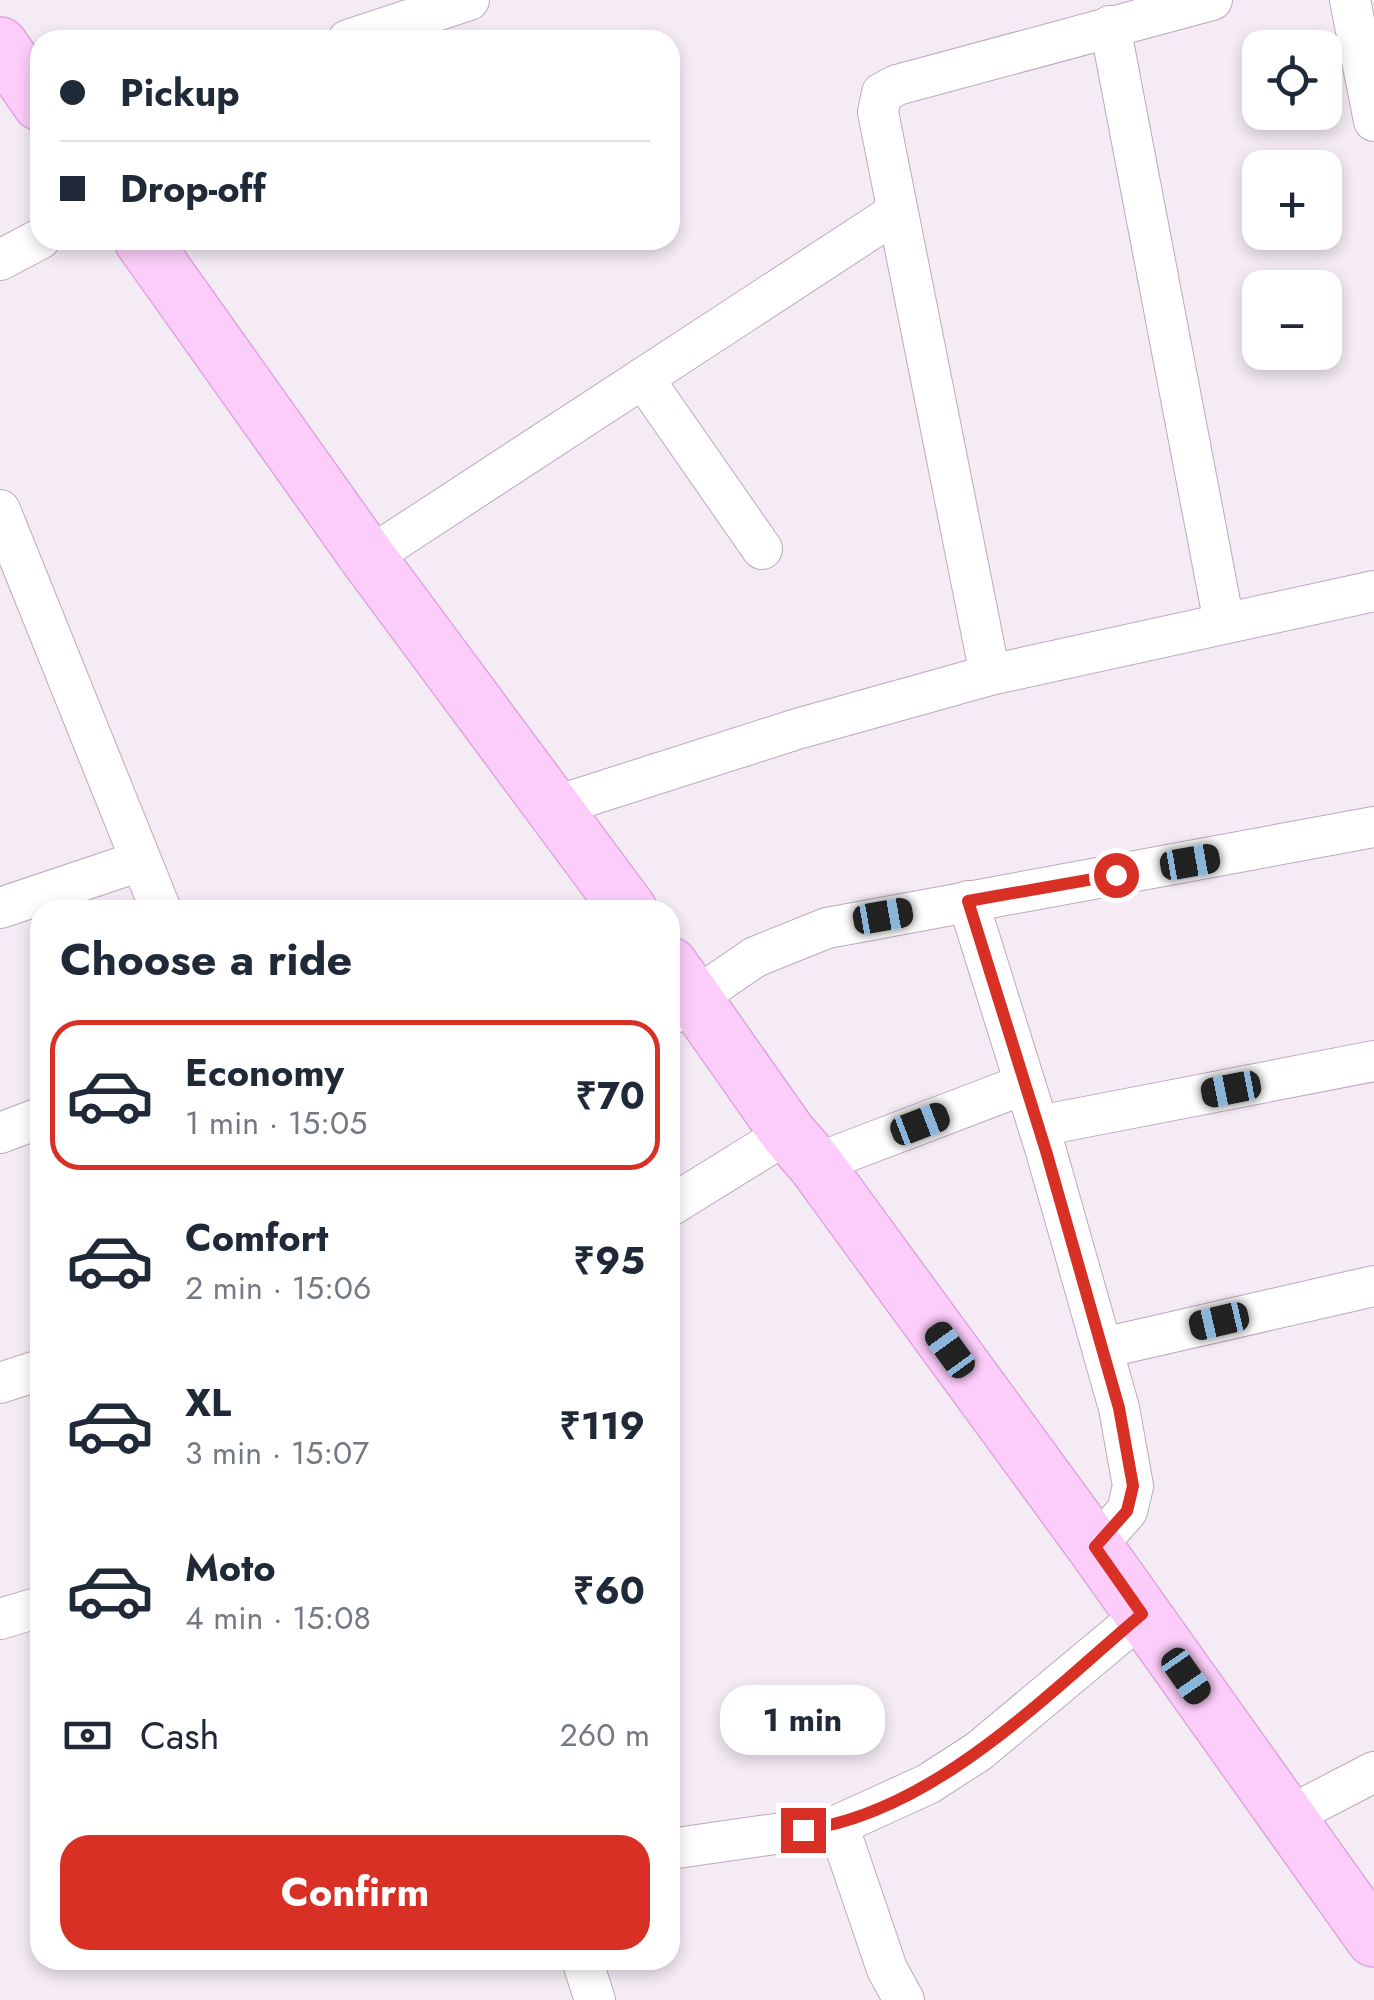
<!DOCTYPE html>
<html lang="en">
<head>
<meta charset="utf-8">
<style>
  body { margin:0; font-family:Jost,sans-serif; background:#f6f6f7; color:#1f2937; height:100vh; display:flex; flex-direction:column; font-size:38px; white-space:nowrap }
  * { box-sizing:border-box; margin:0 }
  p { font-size:32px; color:#747a83 }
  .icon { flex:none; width:55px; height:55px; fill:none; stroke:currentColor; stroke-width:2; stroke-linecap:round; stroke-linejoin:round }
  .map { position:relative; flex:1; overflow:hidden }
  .panel { position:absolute; left:30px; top:900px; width:650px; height:1070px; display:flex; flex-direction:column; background:#fff; border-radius:30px; box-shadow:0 5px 15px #0003 }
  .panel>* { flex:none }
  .banner { position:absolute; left:30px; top:30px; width:650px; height:220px; border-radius:30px; box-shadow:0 5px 15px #0003; display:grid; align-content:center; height:220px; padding:0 30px; background:#fff }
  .buttons { position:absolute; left:1242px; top:30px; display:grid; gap:20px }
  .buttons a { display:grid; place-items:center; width:100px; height:100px; border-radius:20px; background:#fff; box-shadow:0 5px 15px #0003; font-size:50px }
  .end { position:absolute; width:45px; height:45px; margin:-22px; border:12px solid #d93025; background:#fff; box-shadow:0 0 0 5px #fff }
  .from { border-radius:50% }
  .bubble { position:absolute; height:70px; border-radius:30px; background:#fff; box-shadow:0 5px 15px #0003; font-size:32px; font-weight:700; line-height:70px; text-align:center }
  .car { position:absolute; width:30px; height:60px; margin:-30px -15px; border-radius:12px; box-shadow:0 0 8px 2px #0007; background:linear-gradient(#222 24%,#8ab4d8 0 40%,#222 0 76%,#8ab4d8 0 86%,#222 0) }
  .banner b { display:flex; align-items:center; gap:35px; height:95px; font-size:38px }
  .banner b+b { border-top:2px solid #e0e1e3 }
  .banner i { width:25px; height:25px; background:#1f2937 }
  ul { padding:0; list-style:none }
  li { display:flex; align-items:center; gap:30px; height:150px; margin:0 20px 15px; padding:0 10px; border:5px solid transparent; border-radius:30px }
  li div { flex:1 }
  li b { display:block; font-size:38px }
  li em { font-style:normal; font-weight:700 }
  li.on { border-color:#d93025 }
  li>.icon { width:90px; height:90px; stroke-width:1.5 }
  h2 { padding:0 30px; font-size:45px; line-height:120px }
  .pay { display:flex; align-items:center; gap:25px; height:110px; padding:0 30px; font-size:38px }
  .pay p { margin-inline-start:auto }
  .cta { display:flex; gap:20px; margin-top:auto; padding:20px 30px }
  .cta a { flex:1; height:115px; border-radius:30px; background:#d93025; color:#fff; font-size:40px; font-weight:700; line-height:115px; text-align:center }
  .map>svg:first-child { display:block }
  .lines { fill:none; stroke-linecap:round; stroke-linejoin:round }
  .street-casing { stroke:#bbaabc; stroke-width:42 }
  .secondary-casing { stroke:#dda6dc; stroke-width:58 }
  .street { stroke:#fff; stroke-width:40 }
  .secondary { stroke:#fccdfa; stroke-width:55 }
  .route { stroke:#d93025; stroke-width:12 }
</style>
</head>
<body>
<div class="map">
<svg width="1374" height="2000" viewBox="0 0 1374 2000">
  <rect width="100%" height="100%" fill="#f4ebf4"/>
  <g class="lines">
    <defs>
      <g id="street">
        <polyline points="1350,0 1374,121"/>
        <polyline points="1110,26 1224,623"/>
        <polyline points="348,40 469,0"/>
        <polyline points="0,260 40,239"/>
        <polyline points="643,378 762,549"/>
        <polyline points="0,510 161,910"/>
        <polyline points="368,558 897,212"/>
        <polyline points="990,675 878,112 882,93 897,85 1212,0"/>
        <polyline points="553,807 797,729 990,675 1374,591"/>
        <polyline points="968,901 1046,1151 1119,1408 1133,1486 1127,1511 1095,1547"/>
        <polyline points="0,908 140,861"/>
        <polyline points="670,1015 755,957 827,928 1374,827"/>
        <polyline points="1039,1126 1374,1061"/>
        <polyline points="0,1133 40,1118"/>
        <polyline points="815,1164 1025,1084"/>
        <polyline points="670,1206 788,1133"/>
        <polyline points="1103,1348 1374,1286"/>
        <polyline points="0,1383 40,1370"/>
        <polyline points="0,1619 40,1607"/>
        <polyline points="1289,1816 1374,1772"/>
        <polyline points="838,1825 887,1969 904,2000"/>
        <polyline points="670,1849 838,1825 928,1784 979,1751 1142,1615"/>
        <polyline points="582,1960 595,2000"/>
      </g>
      <g id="secondary">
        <polyline points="0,45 40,103"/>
        <polyline points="142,240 368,558 629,910"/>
        <polyline points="670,965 788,1133 815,1164 1095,1547 1374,1939"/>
      </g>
    </defs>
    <!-- street casing -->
    <use href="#street" class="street-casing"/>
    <!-- secondary casing -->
    <use href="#secondary" class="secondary-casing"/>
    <!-- street -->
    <use href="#street" class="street"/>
    <!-- secondary -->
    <use href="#secondary" class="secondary"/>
  </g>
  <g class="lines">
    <!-- route -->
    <path class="route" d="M803,1830C933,1813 1045,1696 1142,1614L1095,1547L1127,1511L1133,1486L1119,1408L1046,1151L968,901L1116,875"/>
  </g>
</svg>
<div class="buttons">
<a><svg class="icon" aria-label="locate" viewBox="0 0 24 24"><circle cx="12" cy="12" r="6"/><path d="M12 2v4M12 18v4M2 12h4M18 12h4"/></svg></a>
<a>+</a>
<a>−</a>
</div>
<i class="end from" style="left:1116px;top:875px"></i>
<i class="end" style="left:803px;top:1830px"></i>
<div class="bubble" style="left:720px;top:1685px;width:165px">1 min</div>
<i class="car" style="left:1190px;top:862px;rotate:80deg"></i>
<i class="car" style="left:883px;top:916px;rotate:80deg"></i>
<i class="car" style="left:1231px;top:1089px;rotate:259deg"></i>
<i class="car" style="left:920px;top:1124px;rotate:69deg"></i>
<i class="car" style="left:1219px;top:1321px;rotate:257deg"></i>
<i class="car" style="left:950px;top:1350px;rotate:324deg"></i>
<i class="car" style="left:1186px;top:1676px;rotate:145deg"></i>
<div class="banner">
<b><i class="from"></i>Pickup</b>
<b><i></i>Drop-off</b>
</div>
<section class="panel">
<h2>Choose a ride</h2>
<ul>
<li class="on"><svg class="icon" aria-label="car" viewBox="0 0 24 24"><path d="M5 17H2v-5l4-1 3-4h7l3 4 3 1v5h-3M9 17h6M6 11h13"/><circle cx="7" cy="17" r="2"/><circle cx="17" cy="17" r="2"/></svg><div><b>Economy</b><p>1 min · 15:05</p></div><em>₹70</em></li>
<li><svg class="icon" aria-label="car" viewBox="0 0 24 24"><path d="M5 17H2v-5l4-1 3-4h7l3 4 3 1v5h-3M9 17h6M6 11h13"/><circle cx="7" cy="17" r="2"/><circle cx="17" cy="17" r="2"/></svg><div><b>Comfort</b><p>2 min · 15:06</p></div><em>₹95</em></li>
<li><svg class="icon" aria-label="car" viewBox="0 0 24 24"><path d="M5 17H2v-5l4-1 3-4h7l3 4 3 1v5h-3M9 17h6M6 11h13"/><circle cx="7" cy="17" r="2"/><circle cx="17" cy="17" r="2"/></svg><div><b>XL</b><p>3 min · 15:07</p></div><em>₹119</em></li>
<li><svg class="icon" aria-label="car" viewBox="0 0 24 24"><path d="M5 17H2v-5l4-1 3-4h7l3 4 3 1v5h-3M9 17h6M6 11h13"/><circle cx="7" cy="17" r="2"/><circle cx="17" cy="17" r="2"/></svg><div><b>Moto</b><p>4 min · 15:08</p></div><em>₹60</em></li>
</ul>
<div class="pay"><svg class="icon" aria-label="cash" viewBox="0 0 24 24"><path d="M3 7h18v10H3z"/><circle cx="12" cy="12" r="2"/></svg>Cash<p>260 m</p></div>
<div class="cta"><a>Confirm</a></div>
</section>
</div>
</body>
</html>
